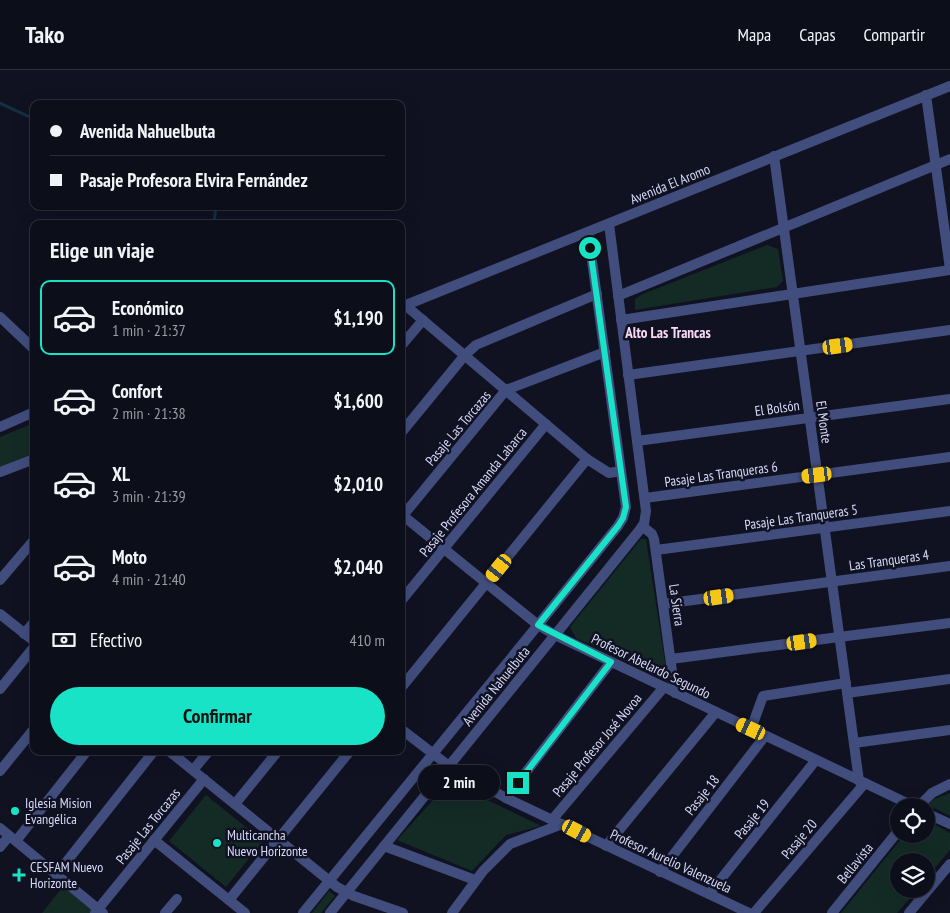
<!DOCTYPE html>
<html lang="es">
<head>
<meta charset="utf-8">
<style>
  body { margin:0; font-family:"PT Sans Narrow",sans-serif; background:#1a1c27; color:#f1f3f6; height:100vh; display:flex; flex-direction:column; font-size:19px; white-space:nowrap }
  * { box-sizing:border-box; margin:0 }
  p { font-size:16px; color:#9a9ca2 }
  .icon { flex:none; width:28px; height:28px; fill:none; stroke:currentColor; stroke-width:2; stroke-linecap:round; stroke-linejoin:round }
  .map { position:relative; flex:1; overflow:hidden }
  .panel { position:absolute; left:30px; top:150px; width:375px; height:535px; display:flex; flex-direction:column; background:#0c0e1a; border-radius:10px; box-shadow:0 5px 20px #0002,0 0 0 1px #2c2e39 }
  .panel>* { flex:none }
  .hud { position:absolute; left:30px; top:30px; width:375px; height:110px; border-radius:10px; box-shadow:0 5px 20px #0002,0 0 0 1px #2c2e39; display:grid; align-content:center; height:110px; padding:0 20px; background:#0c0e1a }
  .tools { position:absolute; left:890px; top:728px; display:grid; gap:10px }
  .tools a { display:grid; place-items:center; width:45px; height:45px; border-radius:50%; background:#0c0e1a; box-shadow:0 5px 20px #0002,0 0 0 1px #2c2e39; font-size:25px }
  .end { position:absolute; width:22px; height:22px; margin:-11px; border:6px solid #19e3c6; background:#111; box-shadow:0 0 0 2px #111 }
  .from { border-radius:50% }
  .bubble { position:absolute; height:35px; border-radius:18px; background:#0c0e1a; box-shadow:0 5px 20px #0002,0 0 0 1px #2c2e39; font-size:16px; font-weight:700; line-height:35px; text-align:center }
  .car { position:absolute; width:15px; height:30px; margin:-15px -8px; border-radius:6px; box-shadow:0 0 4px 1px #0007; background:linear-gradient(#f5c518 24%,#345 0 40%,#f5c518 0 76%,#345 0 86%,#f5c518 0) }
  .hud b { display:flex; align-items:center; gap:18px; height:48px; font-size:19px }
  .hud b+b { border-top:1px solid #2c2e39 }
  .hud i { width:12px; height:12px; background:#f1f3f6 }
  ul { padding:0; list-style:none }
  li { display:flex; align-items:center; gap:15px; height:75px; margin:0 10px 8px; padding:0 10px; border:2px solid transparent; border-radius:10px }
  li div { flex:1 }
  li b { display:block; font-size:19px }
  li em { font-style:normal; font-weight:700 }
  li.active { border-color:#19e3c6 }
  li>.icon { width:45px; height:45px; stroke-width:1.5 }
  h2 { padding:0 20px; font-size:22px; line-height:60px }
  .pay { display:flex; align-items:center; gap:12px; height:55px; padding:0 20px; font-size:19px }
  .pay p { margin-inline-start:auto }
  .cta { display:flex; gap:10px; margin-top:auto; padding:10px 20px }
  .cta a { flex:1; height:58px; border-radius:30px; background:#19e3c6; color:#111; font-size:20px; font-weight:700; line-height:58px; text-align:center }
  header { display:flex; align-items:center; gap:30px; box-sizing:border-box; height:70px; padding:0 25px; background:#0c0e1a; border-bottom:1px solid #2c2e39 }
  header strong { font-size:24px }
  nav { display:flex; gap:28px; margin-inline-start:auto; font-size:18px }
  .map>svg:first-child { display:block }
  .green { fill:#142b25 }
  .lines { fill:none; stroke-linecap:round; stroke-linejoin:round }
  .stream { stroke:#133143; stroke-width:3 }
  .minor { stroke:#414d7c; stroke-width:10 }
  .tertiary { stroke:#414d7c; stroke-width:10 }
  .route { stroke:#19e3c6; stroke-width:6 }
  .poi-dot { fill:#19e3c6; stroke:#101222; stroke-width:2 }
  .labels { text-anchor:middle; stroke-width:5; stroke-linejoin:round; paint-order:stroke }
  .street-label { font-size:14px; fill:#d6dafa; stroke:#101222 }
  .poi-label { font-size:14px; fill:#d6dafa; stroke:#101222; text-anchor:start }
  .neighbourhood-label { font-size:15px; font-weight:bold; fill:#fbd8f6; stroke:#101222 }
</style>
</head>
<body>
<header>
<strong>Tako</strong>
<nav><a>Mapa</a><a>Capas</a><a>Compartir</a></nav>
</header>
<div class="map">
<svg width="950" height="843" viewBox="0 0 950 843">
  <rect width="100%" height="100%" fill="#101222"/>
  <!-- green -->
  <g class="green">
    <polygon points="767,175 778,179 783,211 777,217 635,240 635,229 643,224"/>
    <polygon points="29,355 34,364 34,383 0,397 0,367"/>
    <polygon points="641,469 646,469 668,612 576,568 570,557"/>
    <polygon points="446,716 459,716 541,756 506,765 472,801 397,770"/>
    <polygon points="950,723 950,746 928,735 934,729"/>
    <polygon points="206,725 263,771 226,817 169,771"/>
    <polygon points="926,750 950,763 950,780 926,808 926,791 899,791 899,819 918,819 897,843 841,843 905,764 926,764"/>
    <polygon points="66,813 95,843 42,843"/>
    <polygon points="329,821 335,826 321,843 312,843"/>
  </g>
  <g class="lines">
    <!-- stream -->
    <g class="stream">
      <polyline points="0,33 34,49"/>
      <polyline points="214,154 216,136"/>
    </g>
    <!-- minor -->
    <g class="minor">
      <polyline points="926,25 950,199"/>
      <polyline points="774,86 859,711"/>
      <polyline points="618,226 950,89"/>
      <polyline points="405,235 587,389 609,403 621,401"/>
      <polyline points="621,250 950,200"/>
      <polyline points="401,276 423,250"/>
      <polyline points="628,305 950,260"/>
      <polyline points="401,363 465,285 476,275 597,224"/>
      <polyline points="637,371 950,329"/>
      <polyline points="645,428 950,387"/>
      <polyline points="401,448 506,320 605,282"/>
      <polyline points="642,456 652,464 654,469 675,623"/>
      <polyline points="656,480 950,441"/>
      <polyline points="0,510 34,470"/>
      <polyline points="401,531 546,354"/>
      <polyline points="663,534 950,496"/>
      <polyline points="0,544 34,571"/>
      <polyline points="538,555 618,456 623,448 626,437 588,162"/>
      <polyline points="24,564 34,552"/>
      <polyline points="555,565 638,462 644,454 646,441 609,154"/>
      <polyline points="839,567 950,553"/>
      <polyline points="671,589 839,567"/>
      <polyline points="401,618 587,389"/>
      <polyline points="0,619 34,577"/>
      <polyline points="847,623 950,609"/>
      <polyline points="401,659 449,696 506,728 749,843"/>
      <polyline points="751,659 763,626 846,613"/>
      <polyline points="854,673 950,660"/>
      <polyline points="169,681 337,817 354,826 403,843"/>
      <polyline points="193,700 209,681"/>
      <polyline points="0,701 34,659"/>
      <polyline points="506,728 611,592"/>
      <polyline points="235,734 278,681"/>
      <polyline points="919,736 932,723 950,714"/>
      <polyline points="552,750 664,617"/>
      <polyline points="154,770 245,843"/>
      <polyline points="16,771 87,681"/>
      <polyline points="384,776 475,810"/>
      <polyline points="606,776 716,642"/>
      <polyline points="0,777 9,766"/>
      <polyline points="660,802 765,666"/>
      <polyline points="56,805 154,681"/>
      <polyline points="709,824 816,690"/>
      <polyline points="229,830 350,681"/>
      <polyline points="95,843 204,709"/>
      <polyline points="165,843 177,829"/>
      <polyline points="452,843 483,801 510,774 562,754"/>
      <polyline points="754,843 865,713"/>
      <polyline points="832,843 899,760"/>
      <polyline points="909,843 950,794"/>
    </g>
    <!-- tertiary -->
    <g class="tertiary">
      <polyline points="401,237 950,16"/>
      <polyline points="0,247 34,279"/>
      <polyline points="0,357 34,342"/>
      <polyline points="0,402 34,389"/>
      <polyline points="401,444 538,555 555,565 913,736"/>
      <polyline points="926,743 950,754"/>
      <polyline points="0,758 103,843"/>
      <polyline points="303,843 538,555"/>
      <polyline points="330,843 555,565"/>
    </g>
  </g>
  <g class="lines">
    <!-- route -->
    <polyline class="route" points="518,713 611,592 538,555 618,456 623,448 626,437 590,178"/>
  </g>
  <!-- markers -->
  <g class="poi-dot">
    <circle cx="15" cy="741" r="5"/>
    <circle cx="217" cy="773" r="5"/>
    <path d="M16.5 797.5h5v5h5v5h-5v5h-5v-5h-5v-5h5z"/>
  </g>
  <g class="labels">
    <!-- street labels -->
    <g class="street-label">
      <text transform="translate(670 114) rotate(-22)" y="5">Avenida El Aromo</text>
      <text transform="translate(777 338) rotate(-8)" y="5">El Bolsón</text>
      <text transform="translate(824 352) rotate(82)" y="5">El Monte</text>
      <text transform="translate(458 358) rotate(-50)" y="5">Pasaje Las Torcazas</text>
      <text transform="translate(721 404) rotate(-8)" y="5">Pasaje Las Tranqueras 6</text>
      <text transform="translate(473 422) rotate(-51)" y="5">Pasaje Profesora Amanda Labarca</text>
      <text transform="translate(801 447) rotate(-8)" y="5">Pasaje Las Tranqueras 5</text>
      <text transform="translate(889 490) rotate(-8)" y="5">Las Tranqueras 4</text>
      <text transform="translate(677 535) rotate(82)" y="5">La Sierra</text>
      <text transform="translate(651 596) rotate(26)" y="5">Profesor Abelardo Segundo</text>
      <text transform="translate(496 616) rotate(-51)" y="5">Avenida Nahuelbuta</text>
      <text transform="translate(597 675) rotate(-50)" y="5">Pasaje Profesor José Novoa</text>
      <text transform="translate(702 725) rotate(-52)" y="5">Pasaje 18</text>
      <text transform="translate(752 749) rotate(-51)" y="5">Pasaje 19</text>
      <text transform="translate(148 756) rotate(-51)" y="5">Pasaje Las Torcazas</text>
      <text transform="translate(799 769) rotate(-50)" y="5">Pasaje 20</text>
      <text transform="translate(671 791) rotate(25)" y="5">Profesor Aurelio Valenzuela</text>
      <text transform="translate(855 793) rotate(-51)" y="5">Bellavista</text>
    </g>
    <!-- poi labels -->
    <g class="poi-label">
      <text x="25" y="738">Iglesia Mision<tspan x="25" dy="16">Evangélica</tspan></text>
      <text x="227" y="770">Multicancha<tspan x="227" dy="16">Nuevo Horizonte</tspan></text>
      <text x="30" y="802">CESFAM Nuevo<tspan x="30" dy="16">Horizonte</tspan></text>
    </g>
    <!-- neighbourhood labels -->
    <g class="neighbourhood-label">
      <text x="668" y="268">Alto Las Trancas</text>
    </g>
  </g>
</svg>
<div class="tools">
<a><svg class="icon" aria-label="locate" viewBox="0 0 24 24"><circle cx="12" cy="12" r="6"/><path d="M12 2v4M12 18v4M2 12h4M18 12h4"/></svg></a>
<a><svg class="icon" aria-label="layers" viewBox="0 0 24 24"><path d="M12 4l9 5-9 5-9-5zM3 14l9 5 9-5"/></svg></a>
</div>
<i class="end from" style="left:590px;top:178px"></i>
<i class="end" style="left:518px;top:713px"></i>
<div class="bubble" style="left:418px;top:695px;width:82px">2 min</div>
<i class="car" style="left:838px;top:276px;rotate:82deg"></i>
<i class="car" style="left:817px;top:405px;rotate:263deg"></i>
<i class="car" style="left:499px;top:498px;rotate:219deg"></i>
<i class="car" style="left:719px;top:527px;rotate:82deg"></i>
<i class="car" style="left:802px;top:572px;rotate:82deg"></i>
<i class="car" style="left:751px;top:659px;rotate:295deg"></i>
<i class="car" style="left:577px;top:761px;rotate:118deg"></i>
<div class="hud">
<b><i class="from"></i>Avenida Nahuelbuta</b>
<b><i></i>Pasaje Profesora Elvira Fernández</b>
</div>
<section class="panel">
<h2>Elige un viaje</h2>
<ul>
<li class="active"><svg class="icon" aria-label="car" viewBox="0 0 24 24"><path d="M5 17H2v-5l4-1 3-4h7l3 4 3 1v5h-3M9 17h6M6 11h13"/><circle cx="7" cy="17" r="2"/><circle cx="17" cy="17" r="2"/></svg><div><b>Económico</b><p>1 min · 21:37</p></div><em>$1,190</em></li>
<li><svg class="icon" aria-label="car" viewBox="0 0 24 24"><path d="M5 17H2v-5l4-1 3-4h7l3 4 3 1v5h-3M9 17h6M6 11h13"/><circle cx="7" cy="17" r="2"/><circle cx="17" cy="17" r="2"/></svg><div><b>Confort</b><p>2 min · 21:38</p></div><em>$1,600</em></li>
<li><svg class="icon" aria-label="car" viewBox="0 0 24 24"><path d="M5 17H2v-5l4-1 3-4h7l3 4 3 1v5h-3M9 17h6M6 11h13"/><circle cx="7" cy="17" r="2"/><circle cx="17" cy="17" r="2"/></svg><div><b>XL</b><p>3 min · 21:39</p></div><em>$2,010</em></li>
<li><svg class="icon" aria-label="car" viewBox="0 0 24 24"><path d="M5 17H2v-5l4-1 3-4h7l3 4 3 1v5h-3M9 17h6M6 11h13"/><circle cx="7" cy="17" r="2"/><circle cx="17" cy="17" r="2"/></svg><div><b>Moto</b><p>4 min · 21:40</p></div><em>$2,040</em></li>
</ul>
<div class="pay"><svg class="icon" aria-label="cash" viewBox="0 0 24 24"><path d="M3 7h18v10H3z"/><circle cx="12" cy="12" r="2"/></svg>Efectivo<p>410 m</p></div>
<div class="cta"><a>Confirmar</a></div>
</section>
</div>
</body>
</html>
